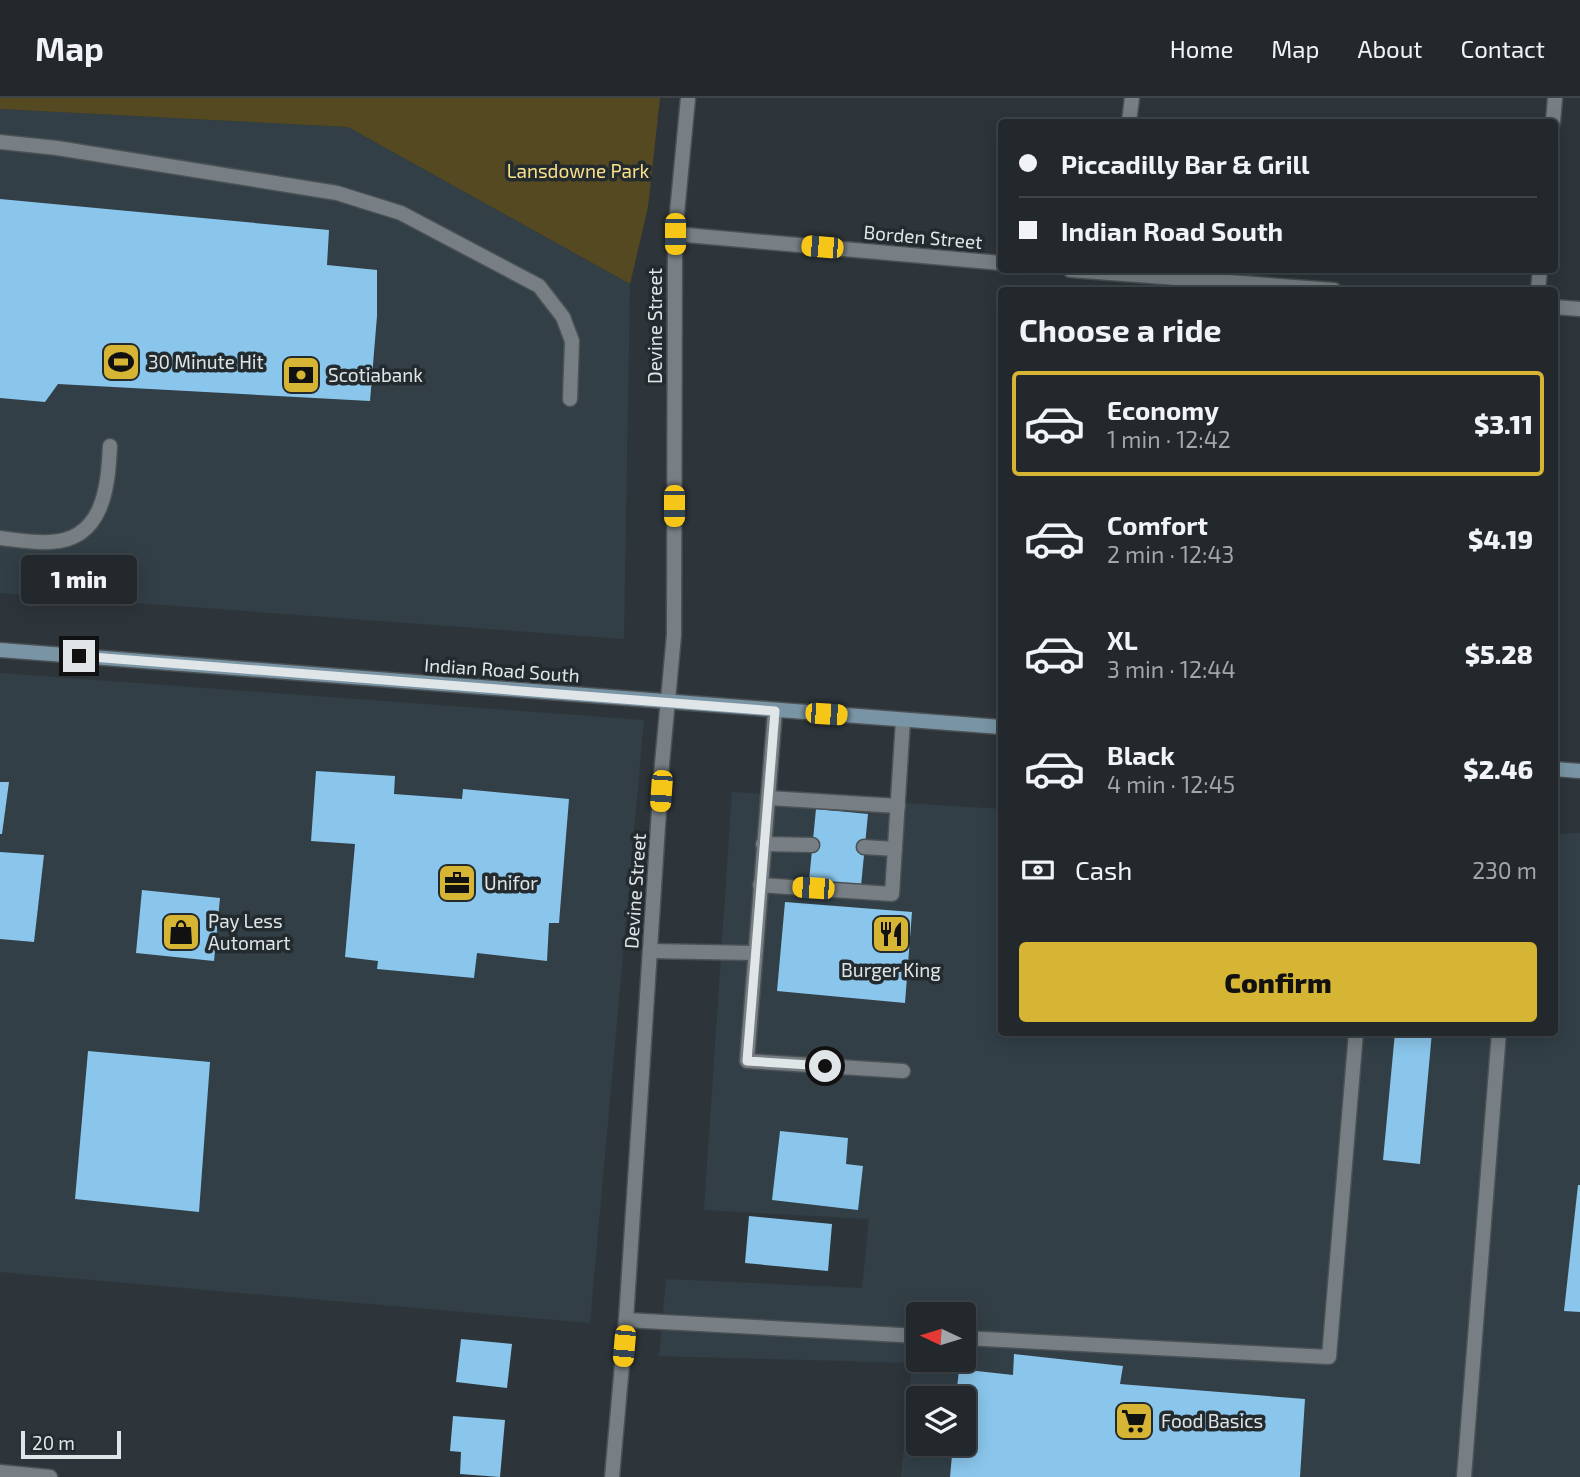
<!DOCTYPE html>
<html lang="en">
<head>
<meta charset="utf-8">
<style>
  body { margin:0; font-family:"Exo 2",sans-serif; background:#2e3438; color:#f1f3f6; height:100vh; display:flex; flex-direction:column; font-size:26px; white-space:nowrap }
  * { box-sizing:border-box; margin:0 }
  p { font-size:23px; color:#a2a6a9 }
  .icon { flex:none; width:38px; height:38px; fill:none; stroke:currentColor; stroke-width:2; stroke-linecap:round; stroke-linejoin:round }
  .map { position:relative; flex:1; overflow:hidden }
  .details { position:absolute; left:998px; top:189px; width:560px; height:749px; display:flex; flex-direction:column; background:#22282c; border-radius:7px; box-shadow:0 4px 18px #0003,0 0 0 2px #3f4448 }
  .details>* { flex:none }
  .banner { position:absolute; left:998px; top:21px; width:560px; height:154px; border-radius:7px; box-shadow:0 4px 18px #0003,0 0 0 2px #3f4448; display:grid; align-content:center; height:154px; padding:0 21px; background:#22282c }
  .needle { width:46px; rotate:274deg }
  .tools { position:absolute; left:906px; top:1204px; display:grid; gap:14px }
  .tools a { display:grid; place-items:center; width:70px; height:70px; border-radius:7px; background:#22282c; box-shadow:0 4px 18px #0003,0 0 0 2px #3f4448; font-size:35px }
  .scale { position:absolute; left:21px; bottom:18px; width:100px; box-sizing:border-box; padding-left:7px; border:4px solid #e0e5e8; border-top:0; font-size:19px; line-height:24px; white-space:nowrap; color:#e0e5e8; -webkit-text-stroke:5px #242b2f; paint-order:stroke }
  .end { position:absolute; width:32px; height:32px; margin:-16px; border:9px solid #e0e5e8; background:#111; box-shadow:0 0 0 4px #111 }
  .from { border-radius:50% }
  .bubble { position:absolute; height:49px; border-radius:7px; background:#22282c; box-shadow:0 4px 18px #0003,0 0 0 2px #3f4448; font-size:23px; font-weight:800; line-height:49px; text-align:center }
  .car { position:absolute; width:21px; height:42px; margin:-21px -10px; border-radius:9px; box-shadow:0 0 5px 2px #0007; background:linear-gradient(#f5c518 24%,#345 0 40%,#f5c518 0 76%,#345 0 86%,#f5c518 0) }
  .banner b { display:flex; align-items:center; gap:24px; height:66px; font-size:26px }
  .banner b+b { border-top:2px solid #3f4448 }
  .banner i { width:18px; height:18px; background:#f1f3f6 }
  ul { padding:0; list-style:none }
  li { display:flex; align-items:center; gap:21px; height:105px; margin:0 14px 10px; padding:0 7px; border:4px solid transparent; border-radius:7px }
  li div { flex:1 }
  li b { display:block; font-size:26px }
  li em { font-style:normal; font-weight:800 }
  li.selected { border-color:#d6b534 }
  li>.icon { width:63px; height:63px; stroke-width:1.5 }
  h2 { padding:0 21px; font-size:32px; line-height:84px }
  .pay { display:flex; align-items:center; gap:18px; height:77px; padding:0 21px; font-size:26px }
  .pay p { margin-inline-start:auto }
  .button { display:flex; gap:14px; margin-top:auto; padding:14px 21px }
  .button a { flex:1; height:80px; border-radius:7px; background:#d6b534; color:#111; font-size:28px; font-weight:800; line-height:80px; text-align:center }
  header { display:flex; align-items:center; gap:42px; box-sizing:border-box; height:98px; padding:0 35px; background:#22282c; border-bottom:2px solid #3f4448 }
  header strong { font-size:33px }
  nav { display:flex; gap:38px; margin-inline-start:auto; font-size:24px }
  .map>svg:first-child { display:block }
  .built { fill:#323f47; fill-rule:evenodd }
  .green { fill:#544920 }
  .building { fill:#8ac6eb }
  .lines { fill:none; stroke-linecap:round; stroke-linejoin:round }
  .service-casing { stroke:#4b5155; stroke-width:17 }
  .minor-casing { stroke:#4b5155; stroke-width:17 }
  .secondary-casing { stroke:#4b5155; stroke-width:17 }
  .service { stroke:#777f84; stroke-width:14 }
  .minor { stroke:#777f84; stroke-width:14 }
  .secondary { stroke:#7995a5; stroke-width:14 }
  .route { stroke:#e0e5e8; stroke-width:9 }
  .labels { text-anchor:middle; stroke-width:7; stroke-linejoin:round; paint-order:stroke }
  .park-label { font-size:19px; fill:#fae189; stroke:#242b2f }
  .street-label { font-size:19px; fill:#e0e5e8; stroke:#242b2f }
  .poi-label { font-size:19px; fill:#e0e5e8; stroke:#242b2f; text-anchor:start }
</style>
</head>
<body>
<header>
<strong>Map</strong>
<nav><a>Home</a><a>Map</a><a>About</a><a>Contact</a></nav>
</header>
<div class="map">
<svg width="1580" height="1379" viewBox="0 0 1580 1379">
  <rect width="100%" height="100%" fill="#2e353a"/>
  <!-- built -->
  <g class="built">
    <polygon points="0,11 348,29 630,186 624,541 0,495"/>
    <polygon points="0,575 644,622 590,1225 0,1174"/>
    <path d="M732,694L1001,711V934H1554V736L1580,735V1379H901L912,1265L659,1258L666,1181L862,1190L869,1121L704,1112ZM919,1216H964V1262H919ZM919,1300H964V1346H919Z"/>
  </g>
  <!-- green -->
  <polygon class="green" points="0,0 660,0 648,109 630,186 348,29 0,11"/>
  <!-- building -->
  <g class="building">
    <polygon points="0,101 329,132 327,167 377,172 377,218 370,303 58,286 45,304 0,300"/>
    <polygon points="316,673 395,678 394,696 462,701 463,691 569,701 559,825 549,825 547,863 477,855 474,880 377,871 378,863 345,859 355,746 311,743"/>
    <polygon points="0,684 9,684 2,736 0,736"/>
    <polygon points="816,711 868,716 861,788 809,783"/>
    <polygon points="0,754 44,757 34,844 0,841"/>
    <polygon points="142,792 220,800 214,863 136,855"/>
    <polygon points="785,804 912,814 905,905 777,893"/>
    <polygon points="1395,934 1432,934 1420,1066 1383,1062"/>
    <polygon points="88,953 210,964 199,1114 75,1101"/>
    <polygon points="780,1033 848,1040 846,1066 863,1068 858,1112 772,1102"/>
    <polygon points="1578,1087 1580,1087 1580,1214 1564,1213"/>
    <polygon points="749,1118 832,1126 828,1173 745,1165"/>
    <polygon points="461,1241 512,1246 507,1290 456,1284"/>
    <polygon points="1014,1256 1123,1268 1120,1286 1305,1301 1300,1379 950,1379 953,1346 964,1346 964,1300 956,1300 959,1271 1013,1277"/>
    <polygon points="453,1318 505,1322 500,1379 460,1376 461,1354 450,1353"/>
  </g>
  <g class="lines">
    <defs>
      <g id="service">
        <polyline points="0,44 57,50 337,95 401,115 539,188 563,219 572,243 570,301"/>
        <path d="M0,440C16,442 33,445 50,444C104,442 108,388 110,348"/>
        <polyline points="775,613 747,963 903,973"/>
        <polyline points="768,700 898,708"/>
        <polyline points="763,746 812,747"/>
        <polyline points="864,749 895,751"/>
        <polyline points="760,787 892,796 903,622"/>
        <polyline points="650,853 754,855"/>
        <polyline points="626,1222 919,1238"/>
        <polyline points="964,1240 1329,1259 1356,934"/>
        <polyline points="1464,1379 1499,934"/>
      </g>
      <g id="minor">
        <polyline points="1129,24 1132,0"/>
        <polyline points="1553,24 1555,0"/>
        <polyline points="675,136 1001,165"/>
        <polyline points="1070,172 1334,192"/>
        <polyline points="1538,192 1540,172"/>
        <polyline points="1554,209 1580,211"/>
        <polyline points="0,1374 50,1379"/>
        <polyline points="612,1379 626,1222 662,666 674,537 675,136 688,0"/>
      </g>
      <g id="secondary">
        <polyline points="0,552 1001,629"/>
        <polyline points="1554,671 1580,673"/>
      </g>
    </defs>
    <!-- service casing -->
    <use href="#service" class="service-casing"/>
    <!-- minor casing -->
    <use href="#minor" class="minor-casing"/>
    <!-- secondary casing -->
    <use href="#secondary" class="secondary-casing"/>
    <!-- service -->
    <use href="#service" class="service"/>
    <!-- minor -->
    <use href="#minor" class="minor"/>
    <!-- secondary -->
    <use href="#secondary" class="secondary"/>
  </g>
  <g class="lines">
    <!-- route -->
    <polyline class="route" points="79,558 775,613 747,963 825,968"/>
  </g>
  <!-- icons -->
  <defs>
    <symbol id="stadium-square" viewBox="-11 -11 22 22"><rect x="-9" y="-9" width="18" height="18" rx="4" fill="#d6b534" stroke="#242b2f"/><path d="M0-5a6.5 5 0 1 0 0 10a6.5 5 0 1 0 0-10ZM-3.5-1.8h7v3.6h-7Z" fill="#111"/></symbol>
    <symbol id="bank-square" viewBox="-11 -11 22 22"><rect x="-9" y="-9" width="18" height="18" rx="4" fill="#d6b534" stroke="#242b2f"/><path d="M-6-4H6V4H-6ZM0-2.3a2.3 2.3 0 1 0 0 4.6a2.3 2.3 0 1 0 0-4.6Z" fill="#111"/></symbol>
    <symbol id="office-square" viewBox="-11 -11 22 22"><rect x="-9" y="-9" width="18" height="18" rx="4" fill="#d6b534" stroke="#242b2f"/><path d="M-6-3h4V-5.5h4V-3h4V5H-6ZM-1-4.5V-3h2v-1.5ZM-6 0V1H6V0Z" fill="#111"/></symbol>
    <symbol id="shop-square" viewBox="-11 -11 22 22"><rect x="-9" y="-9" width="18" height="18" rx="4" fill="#d6b534" stroke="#242b2f"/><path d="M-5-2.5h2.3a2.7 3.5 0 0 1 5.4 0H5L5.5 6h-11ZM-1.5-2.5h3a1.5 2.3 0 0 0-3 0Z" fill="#111"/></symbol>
    <symbol id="restaurant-square" viewBox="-11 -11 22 22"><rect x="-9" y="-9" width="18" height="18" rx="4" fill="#d6b534" stroke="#242b2f"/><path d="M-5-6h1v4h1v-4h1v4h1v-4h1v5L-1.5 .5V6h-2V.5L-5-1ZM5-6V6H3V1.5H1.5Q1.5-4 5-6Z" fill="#111"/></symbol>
    <symbol id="supermarket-square" viewBox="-11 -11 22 22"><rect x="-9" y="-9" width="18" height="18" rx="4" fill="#d6b534" stroke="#242b2f"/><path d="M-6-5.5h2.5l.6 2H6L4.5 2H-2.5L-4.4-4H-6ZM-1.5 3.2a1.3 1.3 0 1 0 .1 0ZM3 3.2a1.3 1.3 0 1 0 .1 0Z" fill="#111"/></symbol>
  </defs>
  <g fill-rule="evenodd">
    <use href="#stadium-square" x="99" y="242" width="44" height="44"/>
    <use href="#bank-square" x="279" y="255" width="44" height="44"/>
    <use href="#office-square" x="435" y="763" width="44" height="44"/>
    <use href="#shop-square" x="159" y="812" width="44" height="44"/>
    <use href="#restaurant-square" x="869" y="814" width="44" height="44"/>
    <use href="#supermarket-square" x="1112" y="1301" width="44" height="44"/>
  </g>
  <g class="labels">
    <!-- park labels -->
    <g class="park-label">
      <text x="578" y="80">Lansdowne Park</text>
    </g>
    <!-- street labels -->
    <g class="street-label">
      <text transform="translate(923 139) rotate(5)" y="7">Borden Street</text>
      <text transform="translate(655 228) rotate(-90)" y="7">Devine Street</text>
      <text transform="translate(502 572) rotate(4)" y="7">Indian Road South</text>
      <text transform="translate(635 793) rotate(-86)" y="7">Devine Street</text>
    </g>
    <!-- poi labels -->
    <g class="poi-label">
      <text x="148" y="271">30 Minute Hit</text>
      <text x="328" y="284">Scotiabank</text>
      <text x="484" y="792">Unifor</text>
      <text x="208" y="830">Pay Less<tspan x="208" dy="22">Automart</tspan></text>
      <text x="891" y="879" text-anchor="middle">Burger King</text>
      <text x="1161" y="1330">Food Basics</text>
    </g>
  </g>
</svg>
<div class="tools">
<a><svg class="needle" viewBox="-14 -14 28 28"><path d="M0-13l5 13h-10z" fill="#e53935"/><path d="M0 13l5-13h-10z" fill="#a2a6a9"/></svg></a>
<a><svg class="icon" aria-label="layers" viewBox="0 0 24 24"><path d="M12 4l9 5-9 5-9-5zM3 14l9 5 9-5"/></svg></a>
</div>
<div class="scale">20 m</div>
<i class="end from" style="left:825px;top:968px"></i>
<i class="end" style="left:79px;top:558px"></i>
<div class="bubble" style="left:21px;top:457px;width:116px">1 min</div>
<i class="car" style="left:675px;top:136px;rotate:180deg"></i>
<i class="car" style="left:822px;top:149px;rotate:275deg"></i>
<i class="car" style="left:674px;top:408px;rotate:180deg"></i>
<i class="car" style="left:826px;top:616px;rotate:94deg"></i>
<i class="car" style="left:661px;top:693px;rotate:184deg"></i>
<i class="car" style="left:813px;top:790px;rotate:274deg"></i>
<i class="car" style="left:624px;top:1248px;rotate:185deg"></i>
<div class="banner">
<b><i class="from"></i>Piccadilly Bar &amp; Grill</b>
<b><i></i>Indian Road South</b>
</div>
<section class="details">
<h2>Choose a ride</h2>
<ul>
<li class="selected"><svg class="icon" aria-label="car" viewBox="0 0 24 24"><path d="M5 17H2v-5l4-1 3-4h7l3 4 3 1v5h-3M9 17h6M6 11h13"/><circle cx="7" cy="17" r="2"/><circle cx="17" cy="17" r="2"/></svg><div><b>Economy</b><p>1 min · 12:42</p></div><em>$3.11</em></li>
<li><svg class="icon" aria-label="car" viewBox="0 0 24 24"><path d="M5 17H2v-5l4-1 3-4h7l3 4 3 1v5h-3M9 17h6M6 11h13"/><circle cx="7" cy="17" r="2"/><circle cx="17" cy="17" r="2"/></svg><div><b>Comfort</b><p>2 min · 12:43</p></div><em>$4.19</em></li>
<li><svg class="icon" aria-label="car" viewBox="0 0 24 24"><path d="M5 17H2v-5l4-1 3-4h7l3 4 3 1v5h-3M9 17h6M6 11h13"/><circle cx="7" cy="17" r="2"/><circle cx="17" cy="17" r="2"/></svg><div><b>XL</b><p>3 min · 12:44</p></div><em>$5.28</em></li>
<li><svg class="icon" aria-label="car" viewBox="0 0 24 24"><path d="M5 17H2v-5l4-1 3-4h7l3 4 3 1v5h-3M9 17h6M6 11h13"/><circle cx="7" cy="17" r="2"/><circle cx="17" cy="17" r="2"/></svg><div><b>Black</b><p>4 min · 12:45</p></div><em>$2.46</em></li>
</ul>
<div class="pay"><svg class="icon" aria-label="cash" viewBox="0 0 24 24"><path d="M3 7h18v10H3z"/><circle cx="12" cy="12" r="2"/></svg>Cash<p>230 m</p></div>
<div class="button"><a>Confirm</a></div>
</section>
</div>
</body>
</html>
